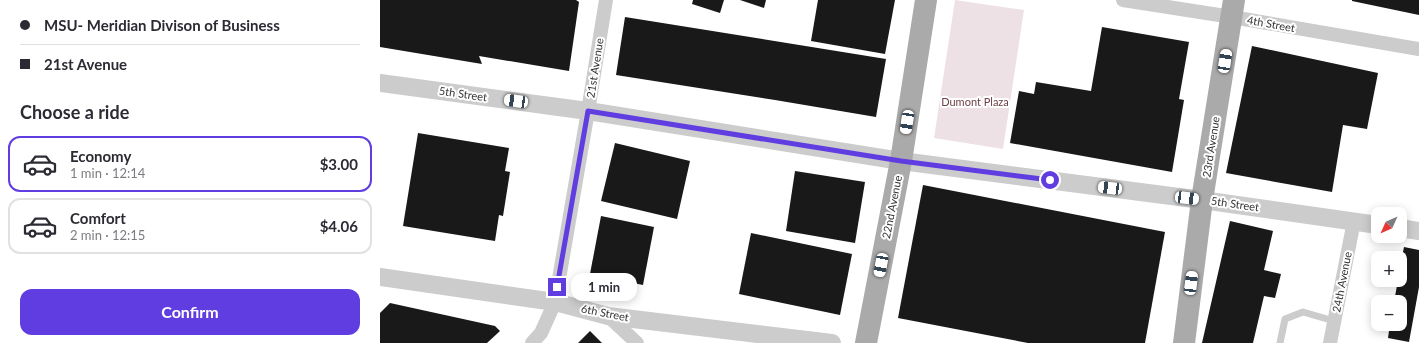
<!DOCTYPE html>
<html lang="en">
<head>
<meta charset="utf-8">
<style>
  body { margin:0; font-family:Lato,sans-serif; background:#f7f7f7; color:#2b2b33; height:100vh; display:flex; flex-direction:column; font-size:15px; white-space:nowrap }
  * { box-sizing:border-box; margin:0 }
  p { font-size:13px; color:#7c7c81 }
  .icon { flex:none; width:22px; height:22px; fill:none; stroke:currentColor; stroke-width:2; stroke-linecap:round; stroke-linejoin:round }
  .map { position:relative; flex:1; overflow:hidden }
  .details { display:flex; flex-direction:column; background:#fff; width:380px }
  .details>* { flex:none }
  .hud { display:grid; align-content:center; height:88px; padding:0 20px; background:#fff }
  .needle { width:26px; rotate:225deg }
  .fabs { position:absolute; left:991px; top:207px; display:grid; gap:8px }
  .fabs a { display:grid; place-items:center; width:36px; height:36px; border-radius:8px; background:#fff; box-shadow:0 2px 10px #0003; font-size:20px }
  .end { position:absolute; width:18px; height:18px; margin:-9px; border:5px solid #603de0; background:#fff; box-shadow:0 0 0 2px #fff }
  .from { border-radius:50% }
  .bubble { position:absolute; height:28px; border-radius:12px; background:#fff; box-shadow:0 2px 10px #0003; font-size:13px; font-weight:700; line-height:28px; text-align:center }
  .car { position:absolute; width:12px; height:24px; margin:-12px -6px; border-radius:5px; box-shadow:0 0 3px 1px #0007; background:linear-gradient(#fff 24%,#345 0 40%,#fff 0 76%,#345 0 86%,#fff 0) }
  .hud b { display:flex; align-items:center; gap:14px; height:38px; font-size:15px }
  .hud b+b { border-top:1px solid #e1e1e2 }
  .hud i { width:10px; height:10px; background:#2b2b33 }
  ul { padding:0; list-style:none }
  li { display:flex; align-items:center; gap:12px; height:56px; margin:0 8px 6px; padding:0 12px; border:2px solid #e1e1e2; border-radius:12px }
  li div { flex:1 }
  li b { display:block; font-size:15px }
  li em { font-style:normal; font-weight:700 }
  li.current { border-color:#603de0 }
  li>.icon { width:36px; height:36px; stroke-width:1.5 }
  h2 { padding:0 20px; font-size:18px; line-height:48px }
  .button { display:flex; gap:8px; margin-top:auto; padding:8px 20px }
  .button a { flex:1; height:46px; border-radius:12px; background:#603de0; color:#fff; font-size:16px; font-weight:700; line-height:46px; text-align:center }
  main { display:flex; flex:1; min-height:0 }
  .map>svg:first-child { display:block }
  .green { fill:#eee1e5 }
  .building { fill:#191919 }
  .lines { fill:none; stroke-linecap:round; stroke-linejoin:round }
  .service { stroke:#ccc; stroke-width:7 }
  .minor { stroke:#ccc; stroke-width:14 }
  .tertiary { stroke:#ccc; stroke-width:18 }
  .primary { stroke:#aaa; stroke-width:22 }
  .route { stroke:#603de0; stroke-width:5 }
  .labels { text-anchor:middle; stroke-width:4; stroke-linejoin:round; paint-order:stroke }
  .street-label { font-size:11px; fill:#323232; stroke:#fff }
  .park-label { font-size:11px; fill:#6e4048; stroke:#fff }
</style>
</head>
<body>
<main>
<section class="details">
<div class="hud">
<b><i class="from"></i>MSU- Meridian Divison of Business</b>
<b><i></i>21st Avenue</b>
</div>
<h2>Choose a ride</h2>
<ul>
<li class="current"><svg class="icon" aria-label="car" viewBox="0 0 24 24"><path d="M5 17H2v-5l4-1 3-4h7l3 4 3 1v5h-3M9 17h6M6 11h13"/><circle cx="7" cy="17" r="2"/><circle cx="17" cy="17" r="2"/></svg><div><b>Economy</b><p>1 min · 12:14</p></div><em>$3.00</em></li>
<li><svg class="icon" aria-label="car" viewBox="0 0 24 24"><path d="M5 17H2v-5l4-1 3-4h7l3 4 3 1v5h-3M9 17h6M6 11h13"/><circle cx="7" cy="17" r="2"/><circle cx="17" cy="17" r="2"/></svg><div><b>Comfort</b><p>2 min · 12:15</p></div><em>$4.06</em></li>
</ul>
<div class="button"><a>Confirm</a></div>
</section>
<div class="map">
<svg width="1039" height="343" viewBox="0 0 1039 343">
  <rect width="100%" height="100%" fill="#fff"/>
  <!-- green -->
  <polygon class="green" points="575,0 644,10 623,149 554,138"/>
  <!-- building -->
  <g class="building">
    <polygon points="0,0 196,0 199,2 189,71 99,56 102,64 0,47"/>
    <polygon points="313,0 344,0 340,13 312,4"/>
    <polygon points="360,0 386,0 384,8"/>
    <polygon points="438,0 515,0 505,54 431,41"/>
    <polygon points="972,0 1039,0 1039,15 972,1"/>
    <polygon points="245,17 506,59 496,117 395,100 236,75"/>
    <polygon points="722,27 809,42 799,99 804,100 792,172 630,143 639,91 654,94 656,82 711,91"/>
    <polygon points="872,46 998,73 987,129 963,125 952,192 846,173"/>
    <polygon points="38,133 129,148 125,171 130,172 123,216 119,215 115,241 23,226"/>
    <polygon points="235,143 310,161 297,219 221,201"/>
    <polygon points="415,171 485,182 475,243 406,231"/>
    <polygon points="543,185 785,232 765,343 648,343 518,318"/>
    <polygon points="221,216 274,227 263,285 210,274"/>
    <polygon points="850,221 893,231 884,270 901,274 895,298 884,296 873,343 822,343"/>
    <polygon points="371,233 472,254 460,315 359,294"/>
    <polygon points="1024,247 1039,250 1039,287 1029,342 1008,338 1010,324 1020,324 1020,302 1014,302 1018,280 1020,280 1020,267"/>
    <polygon points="10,303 115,326 120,331 107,343 0,343 0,313"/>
    <polygon points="210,331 222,343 198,343"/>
  </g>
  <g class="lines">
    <!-- service -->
    <polyline class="service" points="900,343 905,319 923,312 954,321"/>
    <!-- minor -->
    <g class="minor">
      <polyline points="743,0 852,17 1039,49"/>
      <polyline points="228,316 257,343"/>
      <polyline points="152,343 161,333 175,302 208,111 226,0"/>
      <polyline points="950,343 974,221"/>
    </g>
    <!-- tertiary -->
    <g class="tertiary">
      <polyline points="0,83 208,111 521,161 822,200 998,225"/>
      <polyline points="1020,228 1039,231"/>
      <polyline points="0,277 175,302 228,316 452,343"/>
    </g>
    <!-- primary -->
    <g class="primary">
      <polyline points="486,343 521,161 546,0"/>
      <polyline points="804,343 822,200 854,0"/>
    </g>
  </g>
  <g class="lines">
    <!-- route -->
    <polyline class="route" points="177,287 208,111 521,161 670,180"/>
  </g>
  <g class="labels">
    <!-- street labels -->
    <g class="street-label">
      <text transform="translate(891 24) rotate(10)" y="4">4th Street</text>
      <text transform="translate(215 68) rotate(-81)" y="4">21st Avenue</text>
      <text transform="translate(83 94) rotate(8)" y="4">5th Street</text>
      <text transform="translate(831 147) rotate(-81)" y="4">23rd Avenue</text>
      <text transform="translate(855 204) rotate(8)" y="4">5th Street</text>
      <text transform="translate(512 207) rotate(-79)" y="4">22nd Avenue</text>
      <text transform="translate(962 282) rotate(-79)" y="4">24th Avenue</text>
      <text transform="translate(225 313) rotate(11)" y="4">6th Street</text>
    </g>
    <!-- park labels -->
    <g class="park-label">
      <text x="595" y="106">Dumont Plaza</text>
    </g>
  </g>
</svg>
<div class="fabs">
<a><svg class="needle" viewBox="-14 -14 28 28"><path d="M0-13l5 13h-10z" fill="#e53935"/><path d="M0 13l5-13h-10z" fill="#7c7c81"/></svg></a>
<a>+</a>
<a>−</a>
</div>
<i class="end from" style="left:670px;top:180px"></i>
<i class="end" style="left:177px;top:287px"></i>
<div class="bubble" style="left:191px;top:273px;width:66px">1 min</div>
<i class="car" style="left:845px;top:61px;rotate:9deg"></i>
<i class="car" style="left:136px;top:101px;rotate:278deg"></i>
<i class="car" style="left:527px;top:122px;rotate:189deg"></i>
<i class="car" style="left:730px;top:188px;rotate:277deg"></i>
<i class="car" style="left:807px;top:198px;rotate:97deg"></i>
<i class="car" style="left:501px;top:265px;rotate:191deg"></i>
<i class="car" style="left:811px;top:283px;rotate:7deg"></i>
</div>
</main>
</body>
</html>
